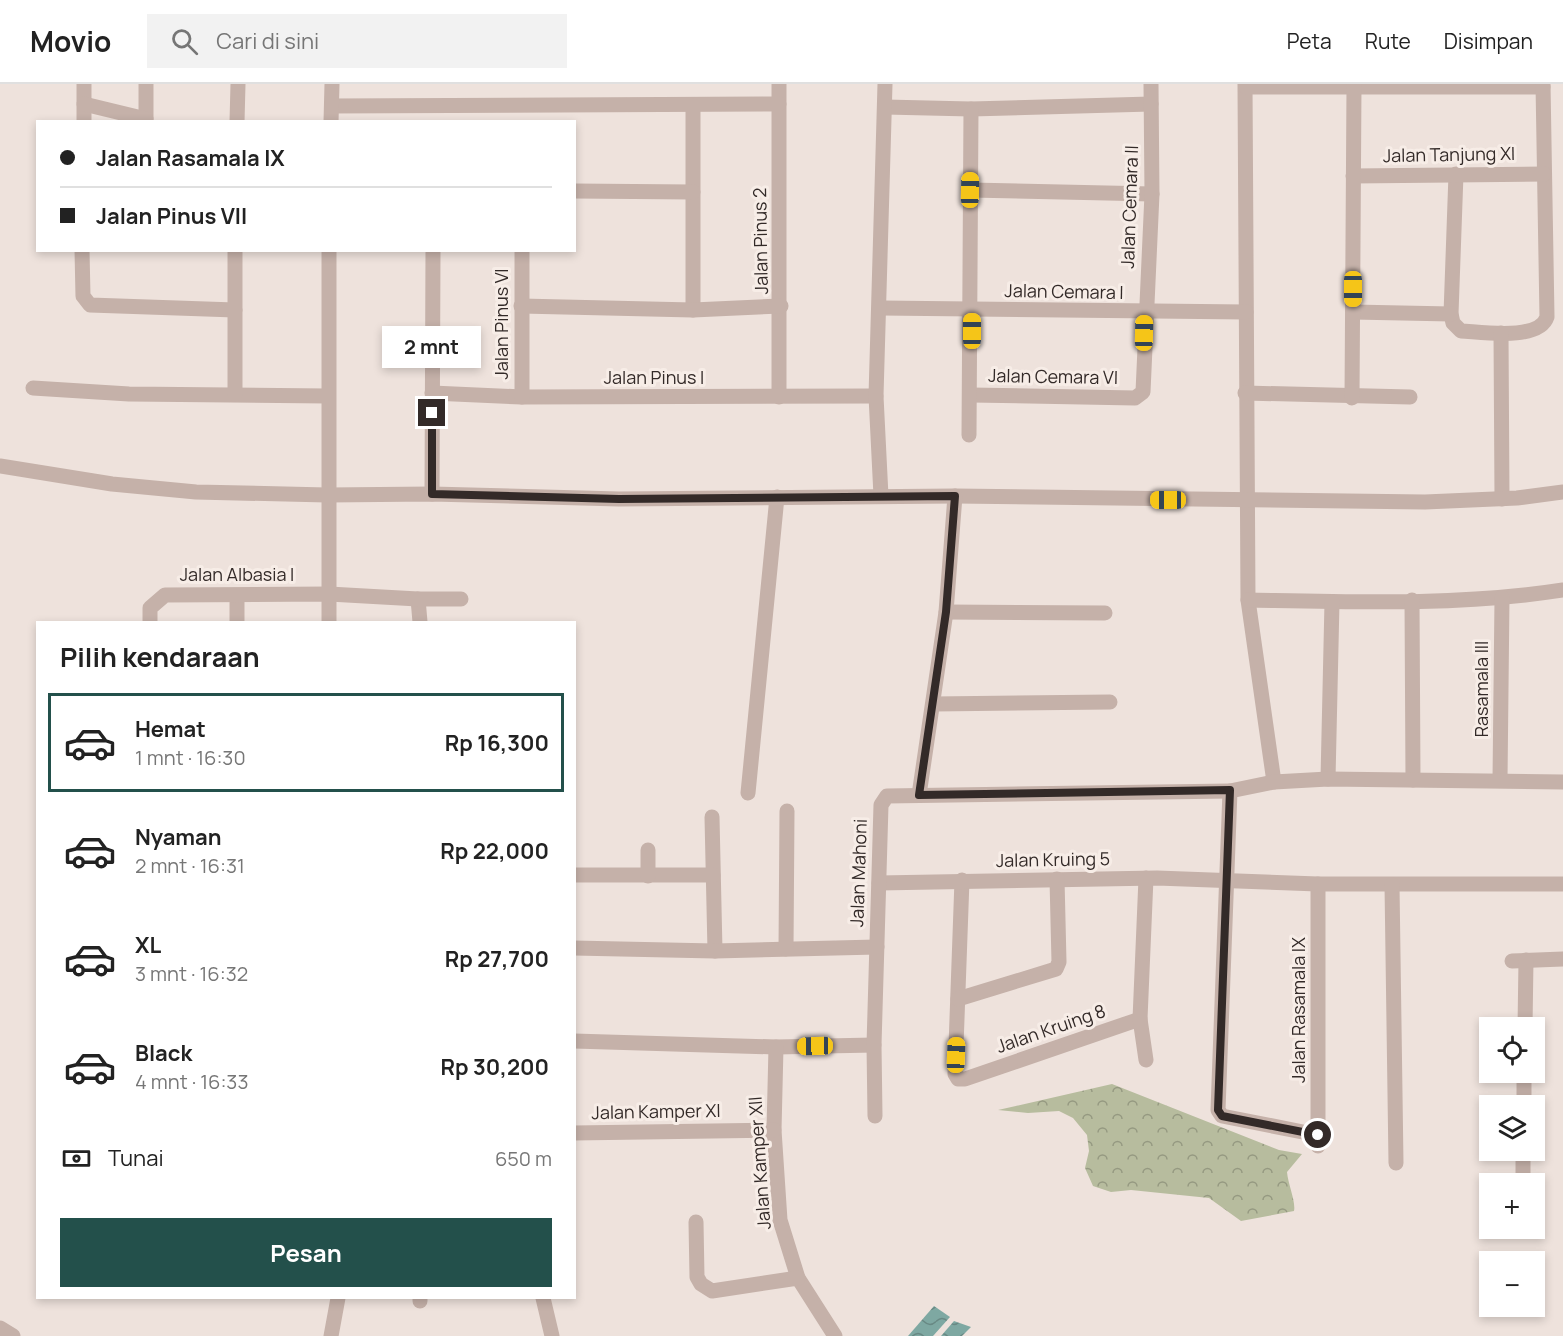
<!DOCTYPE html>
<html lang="id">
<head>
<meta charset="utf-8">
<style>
  body { margin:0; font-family:Manrope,sans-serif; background:#f2f2f2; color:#222; height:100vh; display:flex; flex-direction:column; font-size:22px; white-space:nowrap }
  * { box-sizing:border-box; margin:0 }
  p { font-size:20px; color:#767676 }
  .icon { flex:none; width:33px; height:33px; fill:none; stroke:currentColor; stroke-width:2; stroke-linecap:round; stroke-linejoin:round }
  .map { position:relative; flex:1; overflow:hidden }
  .drawer { position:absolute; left:36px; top:537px; width:540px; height:678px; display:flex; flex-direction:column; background:#fff; border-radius:0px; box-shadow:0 3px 9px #0003 }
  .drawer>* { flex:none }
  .hud { position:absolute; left:36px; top:36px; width:540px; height:132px; border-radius:0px; box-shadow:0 3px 9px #0003; display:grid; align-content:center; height:132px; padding:0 24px; background:#fff }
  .fabs { position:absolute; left:1479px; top:933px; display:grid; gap:12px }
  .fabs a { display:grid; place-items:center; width:66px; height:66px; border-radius:0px; background:#fff; box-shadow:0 3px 9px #0003; font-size:30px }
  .end { position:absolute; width:27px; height:27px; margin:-14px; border:8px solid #332a28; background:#fff; box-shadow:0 0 0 3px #fff }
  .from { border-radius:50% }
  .bubble { position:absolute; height:42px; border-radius:0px; background:#fff; box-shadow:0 3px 9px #0003; font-size:20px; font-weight:700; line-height:42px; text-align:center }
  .car { position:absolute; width:18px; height:36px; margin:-18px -9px; border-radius:8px; box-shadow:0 0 4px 2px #0007; background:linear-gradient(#f5c518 24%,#345 0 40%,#f5c518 0 76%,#345 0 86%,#f5c518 0) }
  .hud b { display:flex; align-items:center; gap:21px; height:57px; font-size:22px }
  .hud b+b { border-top:2px solid #e0e0e0 }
  .hud i { width:15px; height:15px; background:#222 }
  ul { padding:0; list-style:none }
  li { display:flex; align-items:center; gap:18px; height:99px; margin:0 12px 9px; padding:0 12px; border:3px solid transparent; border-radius:0px }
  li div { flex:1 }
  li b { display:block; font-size:22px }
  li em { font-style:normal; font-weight:700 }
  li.selected { border-color:#23504b }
  li>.icon { width:54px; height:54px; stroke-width:1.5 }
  h2 { padding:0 24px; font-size:27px; line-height:72px }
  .pay { display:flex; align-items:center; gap:15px; height:66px; padding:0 24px; font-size:22px }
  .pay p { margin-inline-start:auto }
  .primary-button { display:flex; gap:12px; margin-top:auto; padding:12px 24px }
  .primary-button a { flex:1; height:69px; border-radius:0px; background:#23504b; color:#fff; font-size:24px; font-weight:700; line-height:69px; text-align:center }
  header { display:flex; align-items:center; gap:36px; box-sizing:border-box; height:84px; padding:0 30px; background:#fff; border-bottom:2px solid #e0e0e0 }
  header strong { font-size:28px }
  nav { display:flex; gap:33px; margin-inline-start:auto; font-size:21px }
  .search { width:420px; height:54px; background:#f2f2f2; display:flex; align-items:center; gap:15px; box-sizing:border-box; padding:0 21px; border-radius:0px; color:#767676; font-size:22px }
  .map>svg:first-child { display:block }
  .forest { fill:url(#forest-crowns) }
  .water { fill:url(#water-waves) }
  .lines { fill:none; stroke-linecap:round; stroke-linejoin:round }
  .minor { stroke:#c5b1a9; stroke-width:15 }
  .route { stroke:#332a28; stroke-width:8 }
  .labels { text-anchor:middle; stroke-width:6; stroke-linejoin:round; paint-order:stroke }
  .street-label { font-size:18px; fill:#332a28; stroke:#f7ede7 }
</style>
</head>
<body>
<header>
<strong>Movio</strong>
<div class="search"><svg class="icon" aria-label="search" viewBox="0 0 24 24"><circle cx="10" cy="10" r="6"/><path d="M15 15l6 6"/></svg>Cari di sini</div>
<nav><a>Peta</a><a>Rute</a><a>Disimpan</a></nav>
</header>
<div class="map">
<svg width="1563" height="1252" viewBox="0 0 1563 1252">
  <defs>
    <pattern id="forest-crowns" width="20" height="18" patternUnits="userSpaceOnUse" patternTransform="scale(1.5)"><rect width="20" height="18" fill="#b7bc9e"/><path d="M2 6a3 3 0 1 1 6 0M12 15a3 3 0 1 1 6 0" fill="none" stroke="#959981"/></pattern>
    <pattern id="water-waves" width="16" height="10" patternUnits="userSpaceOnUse" patternTransform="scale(1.5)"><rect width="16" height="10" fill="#7ea8a2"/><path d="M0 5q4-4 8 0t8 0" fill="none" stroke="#688984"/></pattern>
  </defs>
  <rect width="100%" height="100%" fill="#eee2dc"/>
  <!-- forest -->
  <path class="forest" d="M1112,1000L1279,1066L1302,1070L1287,1088C1288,1100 1296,1118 1294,1127L1241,1137L1209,1114L1131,1106L1111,1108L1093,1102L1085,1084L1089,1067L1087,1051L1073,1034L1059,1027L1028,1029L998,1026Z"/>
  <!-- water -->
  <g class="water">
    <polygon points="934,1222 950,1233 933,1252 908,1252"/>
    <polygon points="954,1237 971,1243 962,1252 941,1252"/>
  </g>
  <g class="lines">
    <!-- minor -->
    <g class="minor">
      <polyline points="84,0 84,38"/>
      <polyline points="146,0 146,38"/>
      <polyline points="779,0 779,313"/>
      <polyline points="1245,0 1248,516 1274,698"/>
      <polyline points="1246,3 1543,3"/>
      <polyline points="84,20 146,35"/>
      <polyline points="332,22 779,20"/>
      <polyline points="693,22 693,226"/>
      <polyline points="885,23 971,25 1151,20"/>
      <polyline points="237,38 238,0"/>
      <polyline points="331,38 332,0"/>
      <path d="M1456,90L1451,230L1453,239L1461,247C1482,248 1539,257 1547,233L1543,0"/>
      <polyline points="1353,92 1544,90"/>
      <polyline points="970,106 1152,110"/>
      <polyline points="574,107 693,108"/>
      <polyline points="82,166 83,212 90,221 235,226"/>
      <polyline points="521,222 693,226 781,222"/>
      <polyline points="881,224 1246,228"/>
      <polyline points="1353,228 1451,230"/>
      <polyline points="1501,249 1502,415"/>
      <polyline points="33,304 129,310 327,312"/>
      <polyline points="432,309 522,313 876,312"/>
      <polyline points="1245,309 1410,313"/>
      <polyline points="235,310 235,166"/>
      <polyline points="971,311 1135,314 1143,308 1152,110 1151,0"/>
      <polyline points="522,313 522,166"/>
      <polyline points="1352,314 1354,2"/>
      <polyline points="969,351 971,25"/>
      <polyline points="0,382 112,400 196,408 327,411 432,410 619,415 955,412 1425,418 1517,414 1563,408"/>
      <polyline points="432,410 433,166"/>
      <polyline points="881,412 876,312 885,0"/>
      <polyline points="237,512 237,538"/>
      <polyline points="418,515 420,538"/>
      <path d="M1248,516C1351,518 1461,522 1563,506"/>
      <polyline points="1412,516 1413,696"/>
      <polyline points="946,528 1105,529"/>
      <polyline points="150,538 150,524 165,511 329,510 418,515 461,515"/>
      <polyline points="329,538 329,166"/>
      <polyline points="934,620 1110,618"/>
      <polyline points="1328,695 1332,518"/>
      <polyline points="1500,696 1502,514"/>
      <polyline points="748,709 777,413"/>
      <polyline points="919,711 946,528 955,412"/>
      <polyline points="712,733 715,867"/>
      <polyline points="574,791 713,791"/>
      <polyline points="648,792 648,766"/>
      <polyline points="962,796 955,990 958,995 965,995 1140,935"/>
      <polyline points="879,799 1157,794 1318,800 1563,800"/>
      <polyline points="1392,801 1396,1079"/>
      <polyline points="574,864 715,867 877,863"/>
      <polyline points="786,865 787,727"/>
      <polyline points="1512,877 1563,875"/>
      <polyline points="958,915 1056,885 1059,878 1057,795"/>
      <polyline points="1525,944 1526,876"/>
      <polyline points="574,957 776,963 874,961"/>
      <polyline points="776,963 774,1046 780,1136 798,1194 835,1252"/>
      <polyline points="1146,976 1140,935 1146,794"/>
      <polyline points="1524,1022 1524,988"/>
      <polyline points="875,1032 874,961 881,721 887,712 1230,707"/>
      <polyline points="574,1049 774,1046"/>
      <polyline points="1318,1051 1222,1032 1218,1026 1230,707 1274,698 1328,695 1563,698"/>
      <polyline points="1318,1062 1318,800"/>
      <polyline points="1523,1100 1523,1066"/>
      <polyline points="696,1138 697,1193 701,1200 712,1207 798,1194"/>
      <polyline points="543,1214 552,1252"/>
      <polyline points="420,1217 420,1214"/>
      <polyline points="0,1244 13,1252"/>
      <polyline points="331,1252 338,1214"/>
    </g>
  </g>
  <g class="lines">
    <!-- route -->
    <polyline class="route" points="432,329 432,410 619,415 955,412 946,528 919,711 1230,706 1218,1026 1222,1032 1318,1051"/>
  </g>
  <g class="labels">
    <!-- street labels -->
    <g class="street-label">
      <text transform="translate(1449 71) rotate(-1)" y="6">Jalan Tanjung XI</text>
      <text transform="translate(1130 123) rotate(-88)" y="6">Jalan Cemara II</text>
      <text transform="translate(761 157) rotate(-91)" y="6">Jalan Pinus 2</text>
      <text transform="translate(1064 208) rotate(1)" y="6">Jalan Cemara I</text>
      <text transform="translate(502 240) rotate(-90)" y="6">Jalan Pinus Vl</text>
      <text transform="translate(1053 293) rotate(1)" y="6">Jalan Cemara VI</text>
      <text x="654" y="300">Jalan Pinus I</text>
      <text x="237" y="497">Jalan Albasia I</text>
      <text transform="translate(1482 605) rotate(-90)" y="6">Rasamala III</text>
      <text transform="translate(1053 776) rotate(-1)" y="6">Jalan Kruing 5</text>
      <text transform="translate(859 789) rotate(-88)" y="6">Jalan Mahoni</text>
      <text transform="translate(1299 926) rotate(-90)" y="6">Jalan Rasamala IX</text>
      <text transform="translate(1051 945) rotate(-19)" y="6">Jalan Kruing 8</text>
      <text transform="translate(656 1028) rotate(-1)" y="6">Jalan Kamper XI</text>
      <text transform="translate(760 1079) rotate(-94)" y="6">Jalan Kamper XII</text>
    </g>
  </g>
</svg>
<div class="fabs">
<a><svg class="icon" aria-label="locate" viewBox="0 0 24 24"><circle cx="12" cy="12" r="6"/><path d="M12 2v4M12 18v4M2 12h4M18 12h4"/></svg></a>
<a><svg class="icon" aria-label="layers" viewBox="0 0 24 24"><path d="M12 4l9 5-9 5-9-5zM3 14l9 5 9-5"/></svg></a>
<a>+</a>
<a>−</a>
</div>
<i class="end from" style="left:1318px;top:1051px"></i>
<i class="end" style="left:432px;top:329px"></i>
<div class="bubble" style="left:382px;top:242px;width:99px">2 mnt</div>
<i class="car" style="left:970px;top:106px;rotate:1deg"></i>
<i class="car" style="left:1353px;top:205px;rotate:180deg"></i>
<i class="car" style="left:972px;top:247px;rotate:0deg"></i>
<i class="car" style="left:1144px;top:249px;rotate:1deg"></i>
<i class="car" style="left:1168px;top:416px;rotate:270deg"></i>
<i class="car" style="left:815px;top:962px;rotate:269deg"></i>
<i class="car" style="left:956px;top:971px;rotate:2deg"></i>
<div class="hud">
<b><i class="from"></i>Jalan Rasamala IX</b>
<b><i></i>Jalan Pinus VII</b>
</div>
<section class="drawer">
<h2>Pilih kendaraan</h2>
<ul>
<li class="selected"><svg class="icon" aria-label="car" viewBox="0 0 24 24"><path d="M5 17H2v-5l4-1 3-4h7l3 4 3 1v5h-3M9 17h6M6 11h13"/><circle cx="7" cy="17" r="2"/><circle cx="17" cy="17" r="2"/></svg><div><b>Hemat</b><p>1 mnt · 16:30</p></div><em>Rp 16,300</em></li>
<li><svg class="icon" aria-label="car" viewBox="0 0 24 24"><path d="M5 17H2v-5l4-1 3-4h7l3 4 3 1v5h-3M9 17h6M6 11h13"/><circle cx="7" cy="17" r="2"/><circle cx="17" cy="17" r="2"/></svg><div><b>Nyaman</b><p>2 mnt · 16:31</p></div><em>Rp 22,000</em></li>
<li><svg class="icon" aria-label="car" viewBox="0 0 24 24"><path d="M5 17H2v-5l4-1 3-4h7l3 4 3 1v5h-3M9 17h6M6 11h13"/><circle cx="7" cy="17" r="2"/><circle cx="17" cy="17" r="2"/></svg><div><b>XL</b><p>3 mnt · 16:32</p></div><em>Rp 27,700</em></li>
<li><svg class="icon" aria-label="car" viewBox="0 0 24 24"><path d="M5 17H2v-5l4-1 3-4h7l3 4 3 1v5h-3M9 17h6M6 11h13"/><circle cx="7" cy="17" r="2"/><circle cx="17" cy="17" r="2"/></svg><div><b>Black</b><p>4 mnt · 16:33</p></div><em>Rp 30,200</em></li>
</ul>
<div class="pay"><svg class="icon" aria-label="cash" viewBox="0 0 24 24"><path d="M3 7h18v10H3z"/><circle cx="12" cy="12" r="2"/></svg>Tunai<p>650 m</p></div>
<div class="primary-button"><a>Pesan</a></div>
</section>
</div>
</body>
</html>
